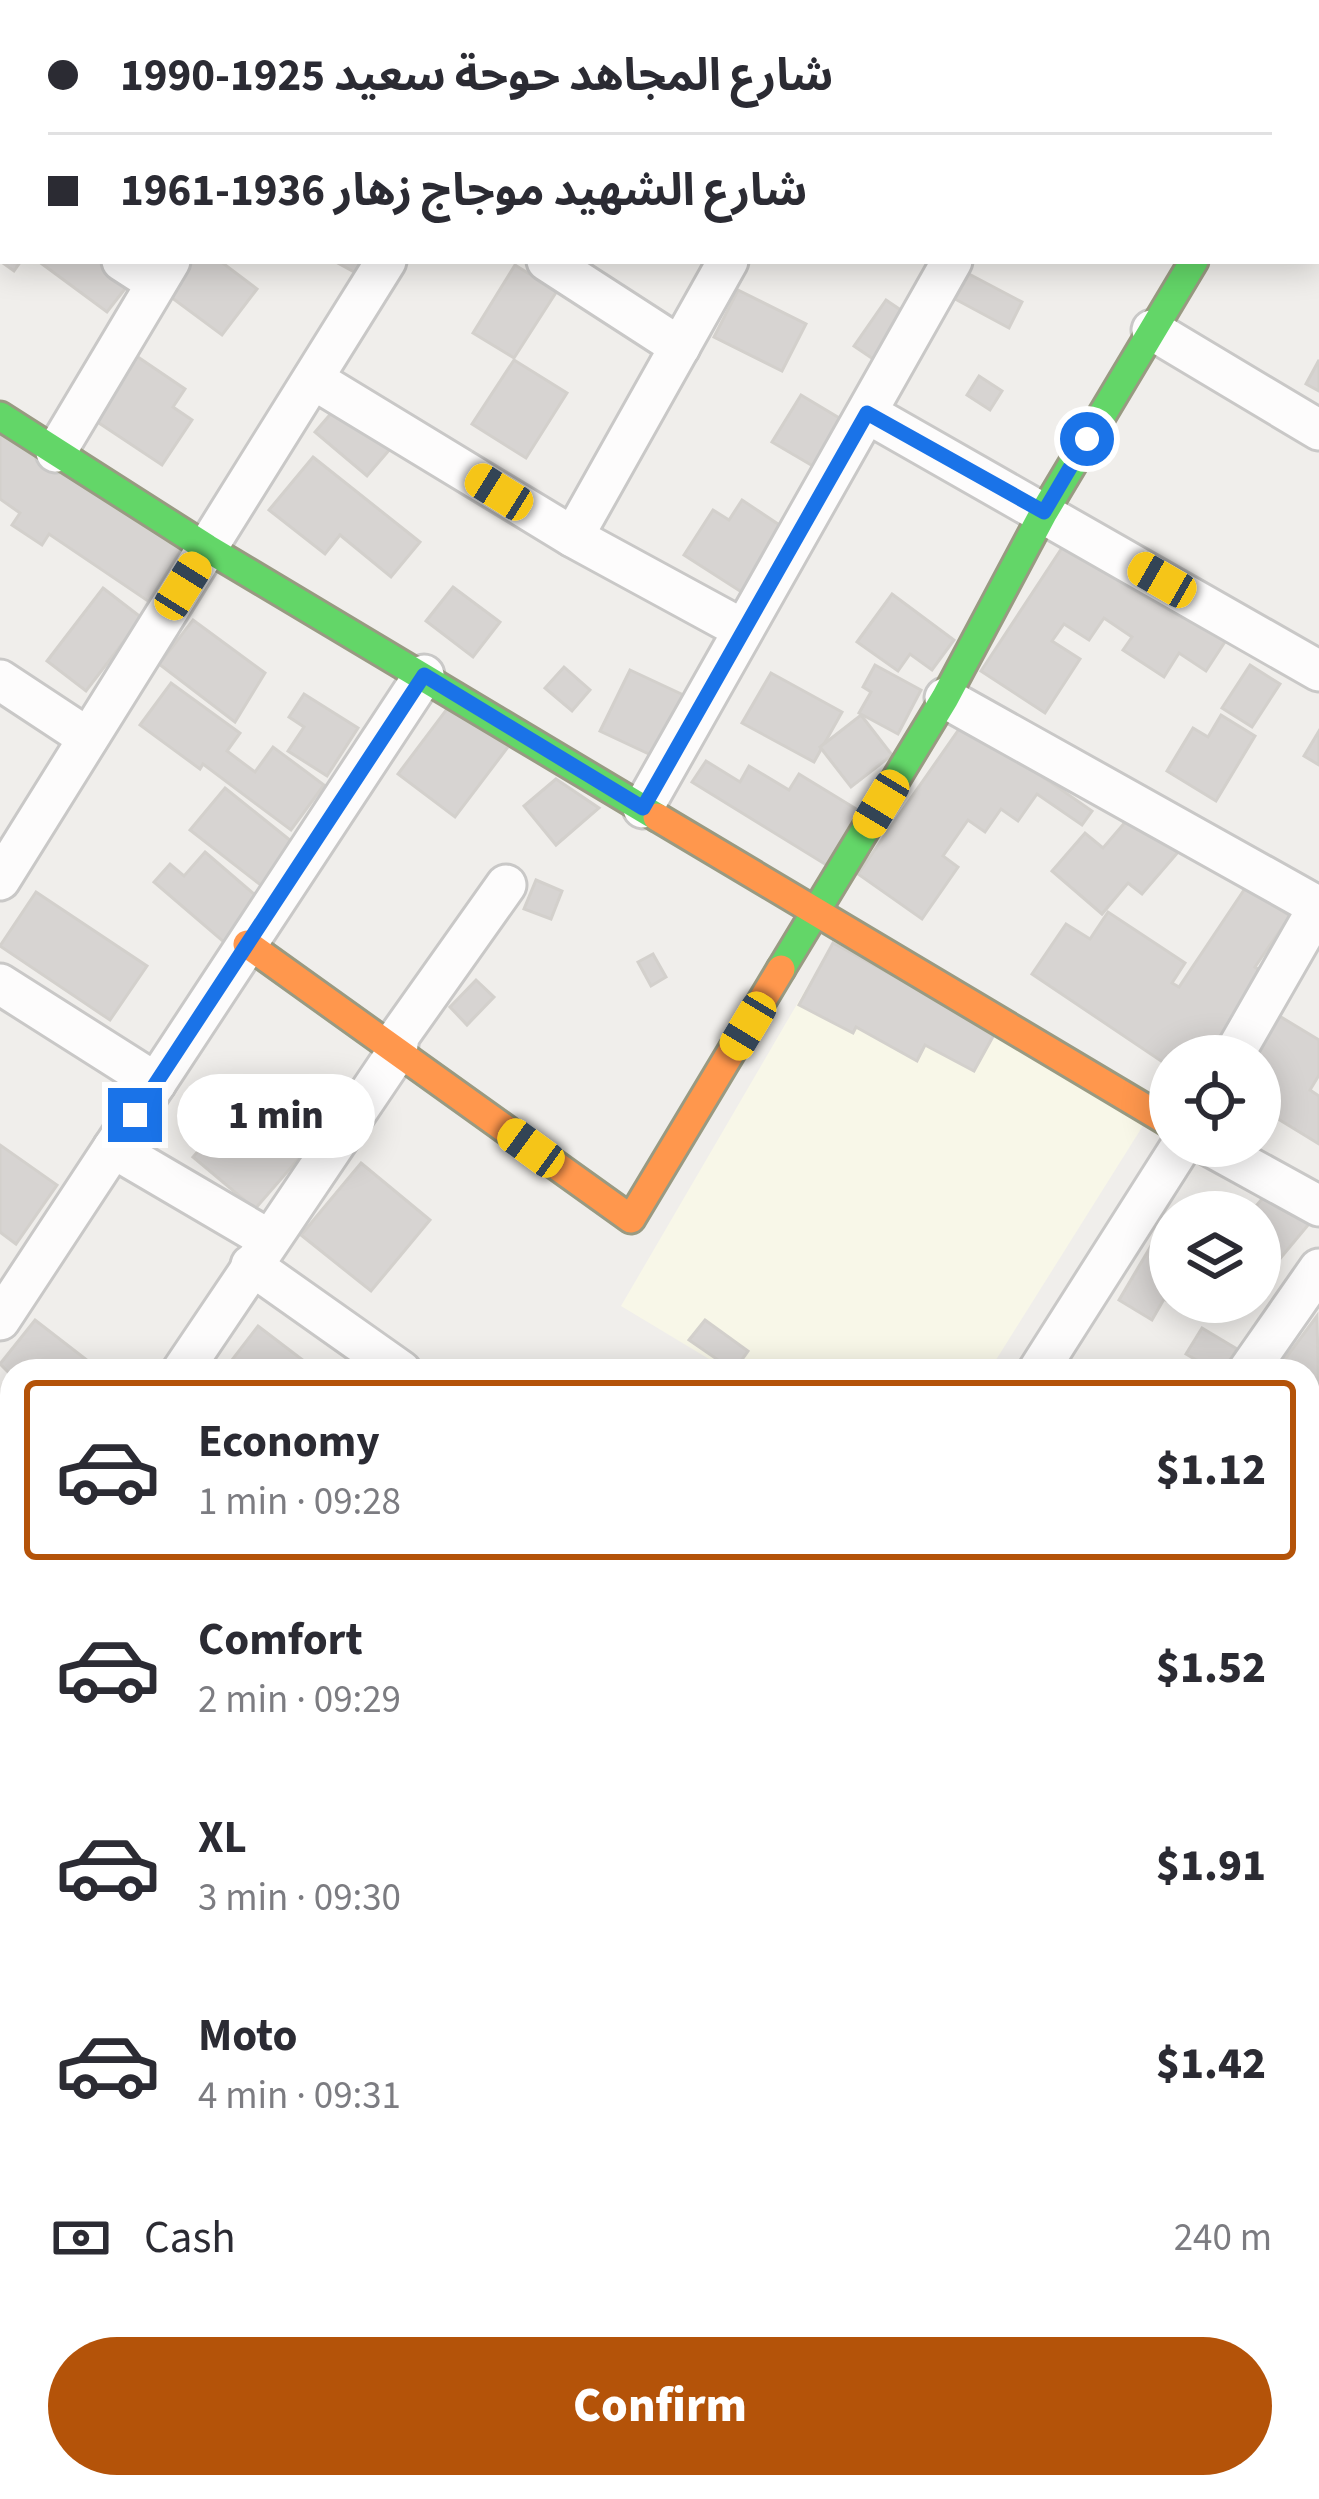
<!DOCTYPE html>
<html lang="en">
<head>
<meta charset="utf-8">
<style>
  body { margin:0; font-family:"Source Sans 3","Noto Sans Arabic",sans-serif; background:#f2f2f3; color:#2b2b33; height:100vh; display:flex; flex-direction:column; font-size:45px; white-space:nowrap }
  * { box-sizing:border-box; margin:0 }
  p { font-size:39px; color:#7c7c81 }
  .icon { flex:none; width:66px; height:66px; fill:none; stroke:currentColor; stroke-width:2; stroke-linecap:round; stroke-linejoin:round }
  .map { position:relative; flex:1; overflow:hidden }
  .side { position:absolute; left:0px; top:1359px; width:1320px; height:1140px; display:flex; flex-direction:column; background:#fff; border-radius:36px 36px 0 0; box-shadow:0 6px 30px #0003 }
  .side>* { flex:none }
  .guide { position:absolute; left:0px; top:0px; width:1320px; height:264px; box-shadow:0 6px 30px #0003; display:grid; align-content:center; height:264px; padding:0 48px; background:#fff }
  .controls { position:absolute; left:1149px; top:1035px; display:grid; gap:24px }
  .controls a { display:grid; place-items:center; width:132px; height:132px; border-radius:50%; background:#fff; box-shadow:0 6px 30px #0003; font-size:60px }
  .end { position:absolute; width:54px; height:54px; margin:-27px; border:15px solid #1a73e8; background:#fff; box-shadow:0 0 0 6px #fff }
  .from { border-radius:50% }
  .bubble { position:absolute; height:84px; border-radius:42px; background:#fff; box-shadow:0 6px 30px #0003; font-size:39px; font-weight:800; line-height:84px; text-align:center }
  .car { position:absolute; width:36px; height:72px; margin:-36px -18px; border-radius:15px; box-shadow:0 0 9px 3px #0007; background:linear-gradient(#f5c518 24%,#345 0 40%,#f5c518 0 76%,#345 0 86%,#f5c518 0) }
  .guide b { display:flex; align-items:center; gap:42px; height:114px; font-size:45px }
  .guide b+b { border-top:3px solid #e1e1e2 }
  .guide i { width:30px; height:30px; background:#2b2b33 }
  ul { padding:21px 0 0; list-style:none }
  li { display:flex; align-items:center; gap:36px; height:180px; margin:0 24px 18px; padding:0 24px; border:6px solid transparent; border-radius:12px }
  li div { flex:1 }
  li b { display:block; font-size:45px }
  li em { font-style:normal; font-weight:800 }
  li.current { border-color:#b45309 }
  li>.icon { width:108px; height:108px; stroke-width:1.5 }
  .pay { display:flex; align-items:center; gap:30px; height:132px; padding:0 48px; font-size:45px }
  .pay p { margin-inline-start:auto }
  .cta { display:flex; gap:24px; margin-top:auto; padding:24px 48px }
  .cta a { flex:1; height:138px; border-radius:72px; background:#b45309; color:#fff; font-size:48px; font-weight:800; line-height:138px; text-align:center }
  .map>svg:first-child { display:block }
  .education { fill:#f8f7e8 }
  .building { fill:#d7d4d2; stroke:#d3d0cc; stroke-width:3 }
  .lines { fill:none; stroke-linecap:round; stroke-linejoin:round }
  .street-casing { stroke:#c9c8c7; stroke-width:45 }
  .fast-casing { stroke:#999a82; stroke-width:33 }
  .slow-casing { stroke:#999a82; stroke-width:33 }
  .street { stroke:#fdfcfc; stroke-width:39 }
  .fast { stroke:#63d668; stroke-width:27 }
  .slow { stroke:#ff974d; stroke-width:27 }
  .route { stroke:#1a73e8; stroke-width:15 }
</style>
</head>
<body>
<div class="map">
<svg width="1319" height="2499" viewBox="0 0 1319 2499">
  <rect width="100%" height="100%" fill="#f0eeeb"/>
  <!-- education -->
  <polygon class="education" points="835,939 1144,1124 989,1371 729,1371 621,1306"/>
  <!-- building -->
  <g class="building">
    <polygon points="0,0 58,0 3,3 0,90"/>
    <polygon points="344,0 418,0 342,3"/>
    <polygon points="714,0 784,0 781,3"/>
    <polygon points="992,0 1076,0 991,3"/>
    <polygon points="3,233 3,261 21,261 14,271 0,261"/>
    <polygon points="38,261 115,261 135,276 107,312"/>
    <polygon points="187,261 220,261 257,289 222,335 164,292"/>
    <polygon points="334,261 377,261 367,279"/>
    <polygon points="515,265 557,291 514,358 473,333"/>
    <polygon points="969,274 1022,302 1009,328 955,299"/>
    <polygon points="738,290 806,324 782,371 714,337"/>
    <polygon points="886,300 908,315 876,361 854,346"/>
    <polygon points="132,353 185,389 173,407 192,420 162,465 90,417"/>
    <polygon points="514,360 567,393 526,458 472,424"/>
    <polygon points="1319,360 1319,391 1306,384"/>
    <polygon points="979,376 1002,391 990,410 967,395"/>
    <polygon points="351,390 403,434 367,476 315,432"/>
    <polygon points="801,395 846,422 818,469 772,442"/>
    <polygon points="0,416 191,545 151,603 49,534 42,545 12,525 20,513 0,499"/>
    <polygon points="313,457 420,542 391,577 340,535 325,554 269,510"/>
    <polygon points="742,500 784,528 743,593 684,555 713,510 729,520"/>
    <polygon points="1077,525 1234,628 1206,671 1179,653 1164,677 1123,650 1132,637 1104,618 1089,640 1064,624 1052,641 1080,659 1045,713 981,671"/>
    <polygon points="453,587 500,622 473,657 426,621"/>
    <polygon points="103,588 142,618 86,691 47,661"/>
    <polygon points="892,594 954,640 932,670 910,654 898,671 857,642"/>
    <polygon points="193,620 265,673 235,722 159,664"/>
    <polygon points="875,665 921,690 898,734 859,713 871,692 863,687"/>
    <polygon points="1250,665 1280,684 1252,727 1222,708"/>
    <polygon points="564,667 590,690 572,711 545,688"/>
    <polygon points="630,670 694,700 664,761 600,731"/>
    <polygon points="771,673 842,712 814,762 742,723"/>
    <polygon points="171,683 240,733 227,751 255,772 273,747 324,785 291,830 203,764 200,769 140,725"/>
    <polygon points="304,694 358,728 327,776 288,751 304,727 289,717"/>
    <polygon points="456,697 514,739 455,817 398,774"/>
    <polygon points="861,715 892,755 851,787 820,747"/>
    <polygon points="1221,715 1255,736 1216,801 1167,771 1193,728 1208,737"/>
    <polygon points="964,722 1092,811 1082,825 1037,794 1018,821 1001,809 985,832 968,820 943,856 958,867 922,919 858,874"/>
    <polygon points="1319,731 1319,765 1304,756"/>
    <polygon points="706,761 740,782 749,766 789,790 799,774 866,815 833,869 692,782"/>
    <polygon points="556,779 599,808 556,845 524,806"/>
    <polygon points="225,788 296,845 262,886 190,830"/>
    <polygon points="1133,813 1179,851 1142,894 1128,883 1102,914 1052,871 1085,833 1103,848"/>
    <polygon points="205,852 262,901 225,943 154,882 170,864 184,876"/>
    <polygon points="536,880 562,891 551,919 524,909"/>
    <polygon points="1246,887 1290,916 1255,967 1268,976 1215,1056 1170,1056 1170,1067 1032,974 1066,924 1090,939 1108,912 1185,963 1172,983 1179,987"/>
    <polygon points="36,892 147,966 110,1020 0,946"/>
    <polygon points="833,943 996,1031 974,1071 925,1045 917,1061 856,1027 853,1033 799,1005"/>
    <polygon points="653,954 666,977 651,986 638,962"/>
    <polygon points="476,980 494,997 467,1025 450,1007"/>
    <polygon points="1276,1014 1319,1040 1319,1075 1310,1090 1319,1096 1319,1144 1260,1108 1260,1056 1250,1056"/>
    <polygon points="253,1087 315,1140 255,1209 193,1157"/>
    <polygon points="0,1145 57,1185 16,1244 0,1232"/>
    <polygon points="361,1163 430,1220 371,1291 301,1235"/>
    <polygon points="1278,1180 1318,1213 1279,1260 1260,1244 1260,1212 1251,1212"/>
    <polygon points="1158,1234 1170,1241 1170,1302 1195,1302 1189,1313 1164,1299 1152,1320 1119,1300"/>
    <polygon points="1317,1316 1319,1412 1310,1424 1319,1430 1319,1481 1308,1473 1308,1371 1276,1371"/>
    <polygon points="35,1320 101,1371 12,1371 12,1376 0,1364"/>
    <polygon points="705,1320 748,1351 734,1371 689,1340"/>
    <polygon points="258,1326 304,1361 296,1371 225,1369"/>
    <polygon points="1202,1328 1237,1349 1223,1371 1215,1371 1186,1354"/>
    <polygon points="1319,1661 1319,1706 1308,1699 1308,1679"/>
    <polygon points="0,1840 12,1848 12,1877 0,1869"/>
    <polygon points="0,1950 12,1958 12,1965 0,1983"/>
    <polygon points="1308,2131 1319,2140 1319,2236 1313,2243 1308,2238"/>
    <polygon points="1319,2353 1319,2389 1308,2382 1308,2372"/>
    <polygon points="41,2487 94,2487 84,2499 31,2499"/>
    <polygon points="573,2487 660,2487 652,2499 565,2499"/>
    <polygon points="889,2487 938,2487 929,2499 880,2499"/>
    <polygon points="1000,2487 1026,2487 1046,2499 1000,2499 995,2496"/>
    <polygon points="1233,2487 1266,2487 1281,2499 1223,2499"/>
  </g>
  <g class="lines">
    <defs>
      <g id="street">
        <polyline points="642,0 647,3"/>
        <polyline points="92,3 94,0"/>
        <polyline points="323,3 325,0"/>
        <polyline points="547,3 548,0"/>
        <polyline points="874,3 875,0"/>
        <polyline points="1097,3 1098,0"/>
        <polyline points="1317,56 1319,52"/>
        <polyline points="0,157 3,152"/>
        <polyline points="1317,186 1319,187"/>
        <polyline points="122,261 156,283"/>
        <polyline points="547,261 680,347"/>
        <polyline points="1152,330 1319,430"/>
        <polyline points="313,379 573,537 742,629"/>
        <polyline points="867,413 1319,671"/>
        <polyline points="56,452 170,261"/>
        <polyline points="573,537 728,261"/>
        <polyline points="0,680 88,738"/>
        <polyline points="945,698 1319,907"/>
        <polyline points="643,808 952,261"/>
        <polyline points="0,880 386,261"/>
        <polyline points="0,984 156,1083"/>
        <polyline points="1233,1056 1319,906"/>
        <polyline points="1210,1146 1319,1206"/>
        <polyline points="113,1148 268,1239"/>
        <polyline points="251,1265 401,1371"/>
        <polyline points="0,1320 424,675"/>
        <polyline points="182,1371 397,1052 399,1036 506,885"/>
        <polyline points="1038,1371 1181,1146"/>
        <polyline points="1248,1371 1319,1269"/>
        <polyline points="0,1653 12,1634"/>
        <polyline points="0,1712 12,1720"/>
        <polyline points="1308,1780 1319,1764"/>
        <polyline points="1308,2041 1319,2048"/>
        <polyline points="0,2218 12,2226"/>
        <polyline points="1308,2306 1319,2289"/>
        <polyline points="0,2339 12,2320"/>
        <polyline points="407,2487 425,2499"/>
        <polyline points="1289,2487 1310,2499"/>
        <polyline points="112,2499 119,2487"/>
        <polyline points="325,2499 333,2487"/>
        <polyline points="539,2499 547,2487"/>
        <polyline points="755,2499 763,2487"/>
        <polyline points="974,2499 982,2487"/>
        <polyline points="1181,2499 1189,2487"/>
      </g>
      <g id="fast">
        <polyline points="0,416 207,548 657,817"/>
        <polyline points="781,969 945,698 1044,512 1194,261"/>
      </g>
      <g id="slow">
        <polyline points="657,817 1170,1123"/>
        <polyline points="247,944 631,1219 781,969"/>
      </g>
    </defs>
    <!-- street casing -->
    <use href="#street" class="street-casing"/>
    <!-- fast casing -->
    <use href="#fast" class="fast-casing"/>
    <!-- slow casing -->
    <use href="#slow" class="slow-casing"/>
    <!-- street -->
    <use href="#street" class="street"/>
    <!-- fast -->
    <use href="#fast" class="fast"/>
    <!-- slow -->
    <use href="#slow" class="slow"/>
  </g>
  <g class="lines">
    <!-- route -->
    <polyline class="route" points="135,1115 424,675 643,808 867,413 1044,512 1087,439"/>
  </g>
</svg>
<div class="controls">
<a><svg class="icon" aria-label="locate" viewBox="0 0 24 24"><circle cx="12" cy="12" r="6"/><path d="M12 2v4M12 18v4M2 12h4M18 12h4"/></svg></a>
<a><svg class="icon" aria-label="layers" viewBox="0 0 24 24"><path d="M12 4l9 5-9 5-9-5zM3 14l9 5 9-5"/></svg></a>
</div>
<i class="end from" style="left:1087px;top:439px"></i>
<i class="end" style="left:135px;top:1115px"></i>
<div class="bubble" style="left:177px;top:1074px;width:198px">1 min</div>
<i class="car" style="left:499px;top:492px;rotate:302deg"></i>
<i class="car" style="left:1162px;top:580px;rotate:300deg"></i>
<i class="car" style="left:183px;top:586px;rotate:32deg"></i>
<i class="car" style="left:881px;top:804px;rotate:211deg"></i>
<i class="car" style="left:748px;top:1026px;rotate:211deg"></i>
<i class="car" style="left:531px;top:1148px;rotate:306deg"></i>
<div class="guide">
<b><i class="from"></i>شارع المجاهد حوحة سعيد 1925-1990</b>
<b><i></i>شارع الشهيد موجاج زهار 1936-1961</b>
</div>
<section class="side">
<ul>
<li class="current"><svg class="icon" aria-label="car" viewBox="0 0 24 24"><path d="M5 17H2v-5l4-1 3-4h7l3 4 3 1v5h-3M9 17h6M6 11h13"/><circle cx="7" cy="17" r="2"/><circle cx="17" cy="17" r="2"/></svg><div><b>Economy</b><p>1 min · 09:28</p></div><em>$1.12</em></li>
<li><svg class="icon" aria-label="car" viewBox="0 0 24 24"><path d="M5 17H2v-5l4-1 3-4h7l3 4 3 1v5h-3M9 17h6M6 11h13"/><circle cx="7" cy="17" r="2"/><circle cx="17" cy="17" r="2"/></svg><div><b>Comfort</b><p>2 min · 09:29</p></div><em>$1.52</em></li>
<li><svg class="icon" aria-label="car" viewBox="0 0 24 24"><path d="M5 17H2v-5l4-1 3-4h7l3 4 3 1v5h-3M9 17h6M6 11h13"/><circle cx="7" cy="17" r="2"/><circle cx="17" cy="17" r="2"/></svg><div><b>XL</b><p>3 min · 09:30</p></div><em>$1.91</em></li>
<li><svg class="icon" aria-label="car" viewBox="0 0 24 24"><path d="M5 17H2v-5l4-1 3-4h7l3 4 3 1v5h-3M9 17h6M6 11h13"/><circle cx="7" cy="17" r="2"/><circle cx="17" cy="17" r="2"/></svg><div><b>Moto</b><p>4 min · 09:31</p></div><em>$1.42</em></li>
</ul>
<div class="pay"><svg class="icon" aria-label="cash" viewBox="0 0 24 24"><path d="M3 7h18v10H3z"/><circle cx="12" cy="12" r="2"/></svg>Cash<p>240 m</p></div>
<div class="cta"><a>Confirm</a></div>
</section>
</div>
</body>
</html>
